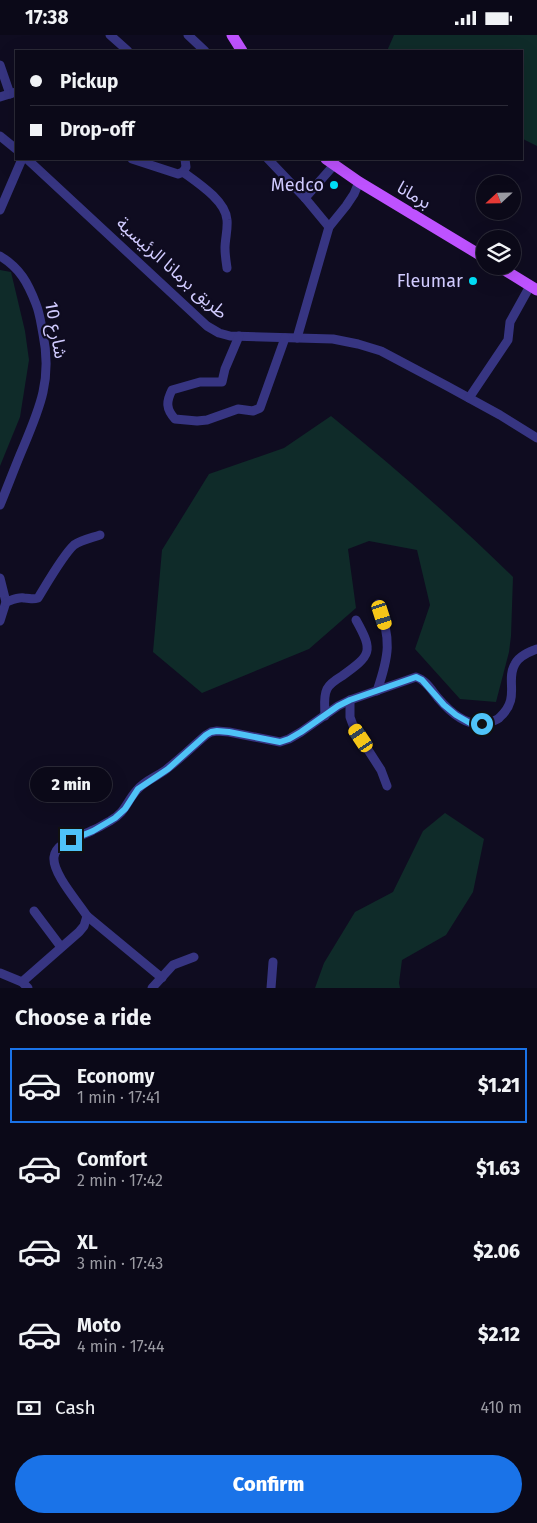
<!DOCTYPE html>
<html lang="en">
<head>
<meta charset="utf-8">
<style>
  body { margin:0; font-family:"Fira Sans","Noto Sans Arabic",sans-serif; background:#191725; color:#f1f3f6; height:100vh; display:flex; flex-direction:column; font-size:19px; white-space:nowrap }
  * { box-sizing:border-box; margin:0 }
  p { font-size:16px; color:#9a9aa2 }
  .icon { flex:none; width:28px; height:28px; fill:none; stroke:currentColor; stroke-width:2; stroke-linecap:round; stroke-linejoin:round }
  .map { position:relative; height:953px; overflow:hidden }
  .panel { display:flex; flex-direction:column; background:#0b0918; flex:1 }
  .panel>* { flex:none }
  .guide { position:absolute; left:15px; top:15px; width:508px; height:110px; border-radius:0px; box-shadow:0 5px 20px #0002,0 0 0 1px #2b2a37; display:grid; align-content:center; height:110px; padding:0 15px; background:#0b0918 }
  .needle { width:32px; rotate:248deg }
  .tools { position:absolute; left:476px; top:140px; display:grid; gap:10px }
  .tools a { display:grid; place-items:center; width:45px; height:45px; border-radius:50%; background:#0b0918; box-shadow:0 5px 20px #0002,0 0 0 1px #2b2a37; font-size:25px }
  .end { position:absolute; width:22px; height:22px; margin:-11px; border:6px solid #4fc3f7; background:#111; box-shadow:0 0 0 2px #111 }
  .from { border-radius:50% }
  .bubble { position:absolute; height:35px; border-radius:18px; background:#0b0918; box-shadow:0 5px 20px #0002,0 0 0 1px #2b2a37; font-size:16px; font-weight:800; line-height:35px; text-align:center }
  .car { position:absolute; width:15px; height:30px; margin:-15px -8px; border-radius:6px; box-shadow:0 0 4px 1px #0007; background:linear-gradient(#f5c518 24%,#345 0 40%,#f5c518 0 76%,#345 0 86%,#f5c518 0) }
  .guide b { display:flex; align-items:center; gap:18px; height:48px; font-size:19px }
  .guide b+b { border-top:1px solid #2b2a37 }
  .guide i { width:12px; height:12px; background:#f1f3f6 }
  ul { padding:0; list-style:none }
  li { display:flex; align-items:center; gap:15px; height:75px; margin:0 10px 8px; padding:0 5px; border:2px solid transparent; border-radius:0px }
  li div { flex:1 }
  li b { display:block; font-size:19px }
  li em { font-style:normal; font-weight:800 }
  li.selected { border-color:#1a73e8 }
  li>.icon { width:45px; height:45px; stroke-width:1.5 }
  h2 { padding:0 15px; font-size:22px; line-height:60px }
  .pay { display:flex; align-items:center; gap:12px; height:55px; padding:0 15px; font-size:19px }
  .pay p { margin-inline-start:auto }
  .action { display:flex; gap:10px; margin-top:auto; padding:10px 15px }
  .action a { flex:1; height:58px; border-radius:30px; background:#1a73e8; color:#fff; font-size:20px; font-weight:800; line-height:58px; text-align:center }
  .status { display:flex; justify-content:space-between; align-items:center; height:35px; padding:0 25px; background:#0b0918; direction:ltr }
  .status svg { height:14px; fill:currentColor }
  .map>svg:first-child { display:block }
  .green { fill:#0f2b29 }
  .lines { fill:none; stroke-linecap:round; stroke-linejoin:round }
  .minor { stroke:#373582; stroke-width:9 }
  .major { stroke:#be52ff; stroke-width:11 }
  .route { stroke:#4fc3f7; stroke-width:6 }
  .poi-dot { fill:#00def6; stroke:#0f0c20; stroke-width:2 }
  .labels { text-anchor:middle; stroke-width:4.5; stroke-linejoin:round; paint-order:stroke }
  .poi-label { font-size:18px; fill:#d1cbff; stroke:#0f0c20; text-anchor:end }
  .street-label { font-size:18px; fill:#d1cbff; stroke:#0f0c20 }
</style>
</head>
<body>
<div class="status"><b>17:38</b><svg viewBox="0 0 49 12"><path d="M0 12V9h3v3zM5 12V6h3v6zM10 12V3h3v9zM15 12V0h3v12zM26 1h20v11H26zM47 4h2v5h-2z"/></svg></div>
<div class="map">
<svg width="537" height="953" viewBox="0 0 537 953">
  <rect width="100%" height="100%" fill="#0f0c20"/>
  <!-- green -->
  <g class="green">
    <polygon points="394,0 537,0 537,111 521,103 521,16 387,16"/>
    <polygon points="0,235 11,237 25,296 29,325 20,382 0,431"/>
    <path d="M331,381C394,432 455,485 513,542L511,601L509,617L496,667L460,664L415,614L430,570L417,515L369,506L348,514L356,573L309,614L202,658L153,617L162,515L209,439L284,413Z"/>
    <polygon points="445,778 484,804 473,857 446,900 402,925 399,948 400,953 315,953 324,928 355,877 393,857 423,796"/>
  </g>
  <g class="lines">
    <!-- minor -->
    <g class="minor">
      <polyline points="110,0 128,16"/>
      <polyline points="188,0 205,16"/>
      <polyline points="0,30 10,59"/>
      <polyline points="0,62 16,57"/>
      <polyline points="0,101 16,114"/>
      <polyline points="27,124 207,291 219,298 230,301 333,304 358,309 381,316 447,351 500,380 537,403"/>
      <polyline points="132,124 178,139 183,137 186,132 185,124"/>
      <polyline points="268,124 305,163 329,192"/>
      <path d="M183,137C198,148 226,166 227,185C228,194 225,204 225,213C225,220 226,226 227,233"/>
      <polyline points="305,163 334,130"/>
      <polyline points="0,175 22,124"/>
      <path d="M0,221C20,233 28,248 36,269C40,279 41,289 43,299C53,347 38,377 20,420C13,437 7,453 0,470"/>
      <path d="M239,301L225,334L222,347H200L172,355C166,367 166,374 175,384L197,386L207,385L238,374L253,376L260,373L285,303"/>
      <polyline points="297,303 329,192 346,171 354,159 359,147"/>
      <polyline points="469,363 508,305 510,287 530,251"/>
      <polyline points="0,543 6,567 0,586"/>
      <path d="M6,567C12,565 18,562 24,563C30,563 32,565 38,563C46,550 63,520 74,510C81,505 91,503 100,500"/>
      <path d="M377,656C389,621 392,604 378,569"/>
      <polyline points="350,665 350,682 354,693 381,735 387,751"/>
      <path d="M325,681C325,672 323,662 327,654C330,648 337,644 342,641C371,620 374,617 356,585"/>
      <polyline points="34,876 61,912"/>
      <polyline points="87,881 162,943"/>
      <polyline points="0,938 22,947 28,953"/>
      <path d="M22,947L79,897L84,891L87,881C78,867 52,838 54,822C56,806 81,802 93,795C99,793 104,789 110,786C126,777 126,767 137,755C145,745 159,741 168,733C181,723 193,711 206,700L211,697L217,696L229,697L280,707L289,704L301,697L338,671L350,665L416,642C426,645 432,656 438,663C450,677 467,693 486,688C491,686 497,686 500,682C521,663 505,646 515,629C519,621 529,617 537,614"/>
      <polyline points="152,953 173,930 194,922"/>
      <polyline points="271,953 273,927"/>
    </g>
    <!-- major -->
    <g class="major">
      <polyline points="232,0 242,16"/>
      <polyline points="326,124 359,147 485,223"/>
      <polyline points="498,231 537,255"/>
    </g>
  </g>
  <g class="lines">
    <!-- route -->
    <polyline class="route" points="71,805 93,796 115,783 125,774 138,754 168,734 206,700 211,697 217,696 229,697 280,707 289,704 301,697 338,671 350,665 416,642 422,645 444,670 456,680 470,688 482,689"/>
  </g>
  <!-- markers -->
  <g class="poi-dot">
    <circle cx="334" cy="150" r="5"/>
    <circle cx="473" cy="246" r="5"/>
  </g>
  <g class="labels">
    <!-- poi labels -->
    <g class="poi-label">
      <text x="324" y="156">Medco</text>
      <text x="463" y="252">Fleumar</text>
    </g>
    <!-- street labels -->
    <g class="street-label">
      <text transform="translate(414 160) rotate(31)" y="6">برمانا</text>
      <text transform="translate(172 233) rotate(42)" y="6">طريق برمانا الرئيسية</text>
      <text transform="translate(56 295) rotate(80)" y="6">شارع 10</text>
    </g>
  </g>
</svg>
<div class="tools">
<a><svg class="needle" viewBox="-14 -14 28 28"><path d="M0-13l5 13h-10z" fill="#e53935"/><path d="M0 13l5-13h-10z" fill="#9a9aa2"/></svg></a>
<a><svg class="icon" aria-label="layers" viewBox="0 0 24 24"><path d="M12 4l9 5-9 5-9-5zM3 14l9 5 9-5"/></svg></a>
</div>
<i class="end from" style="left:482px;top:689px"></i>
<i class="end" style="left:71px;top:805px"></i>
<div class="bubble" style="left:30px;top:732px;width:82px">2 min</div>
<i class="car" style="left:382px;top:580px;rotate:162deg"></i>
<i class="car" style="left:361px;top:703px;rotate:326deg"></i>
<div class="guide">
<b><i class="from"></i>Pickup</b>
<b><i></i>Drop-off</b>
</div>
</div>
<section class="panel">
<h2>Choose a ride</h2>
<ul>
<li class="selected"><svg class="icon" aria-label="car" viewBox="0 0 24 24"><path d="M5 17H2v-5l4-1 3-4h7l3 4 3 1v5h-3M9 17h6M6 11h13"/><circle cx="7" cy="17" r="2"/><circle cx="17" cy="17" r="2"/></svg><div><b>Economy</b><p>1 min · 17:41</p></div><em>$1.21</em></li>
<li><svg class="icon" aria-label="car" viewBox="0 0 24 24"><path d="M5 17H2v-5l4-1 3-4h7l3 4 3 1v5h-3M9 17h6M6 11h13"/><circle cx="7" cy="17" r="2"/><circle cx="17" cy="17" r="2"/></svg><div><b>Comfort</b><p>2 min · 17:42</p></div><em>$1.63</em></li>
<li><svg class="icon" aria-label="car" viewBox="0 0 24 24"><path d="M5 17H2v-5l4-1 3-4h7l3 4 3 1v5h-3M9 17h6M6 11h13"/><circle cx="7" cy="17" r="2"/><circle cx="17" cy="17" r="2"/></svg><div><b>XL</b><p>3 min · 17:43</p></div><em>$2.06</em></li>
<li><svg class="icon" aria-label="car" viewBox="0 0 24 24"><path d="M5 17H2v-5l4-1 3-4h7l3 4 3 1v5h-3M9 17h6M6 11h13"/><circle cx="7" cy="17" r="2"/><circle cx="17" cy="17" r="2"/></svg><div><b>Moto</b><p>4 min · 17:44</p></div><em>$2.12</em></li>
</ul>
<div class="pay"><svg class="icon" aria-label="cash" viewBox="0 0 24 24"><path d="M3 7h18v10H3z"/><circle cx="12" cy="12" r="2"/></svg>Cash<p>410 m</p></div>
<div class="action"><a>Confirm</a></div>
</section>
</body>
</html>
